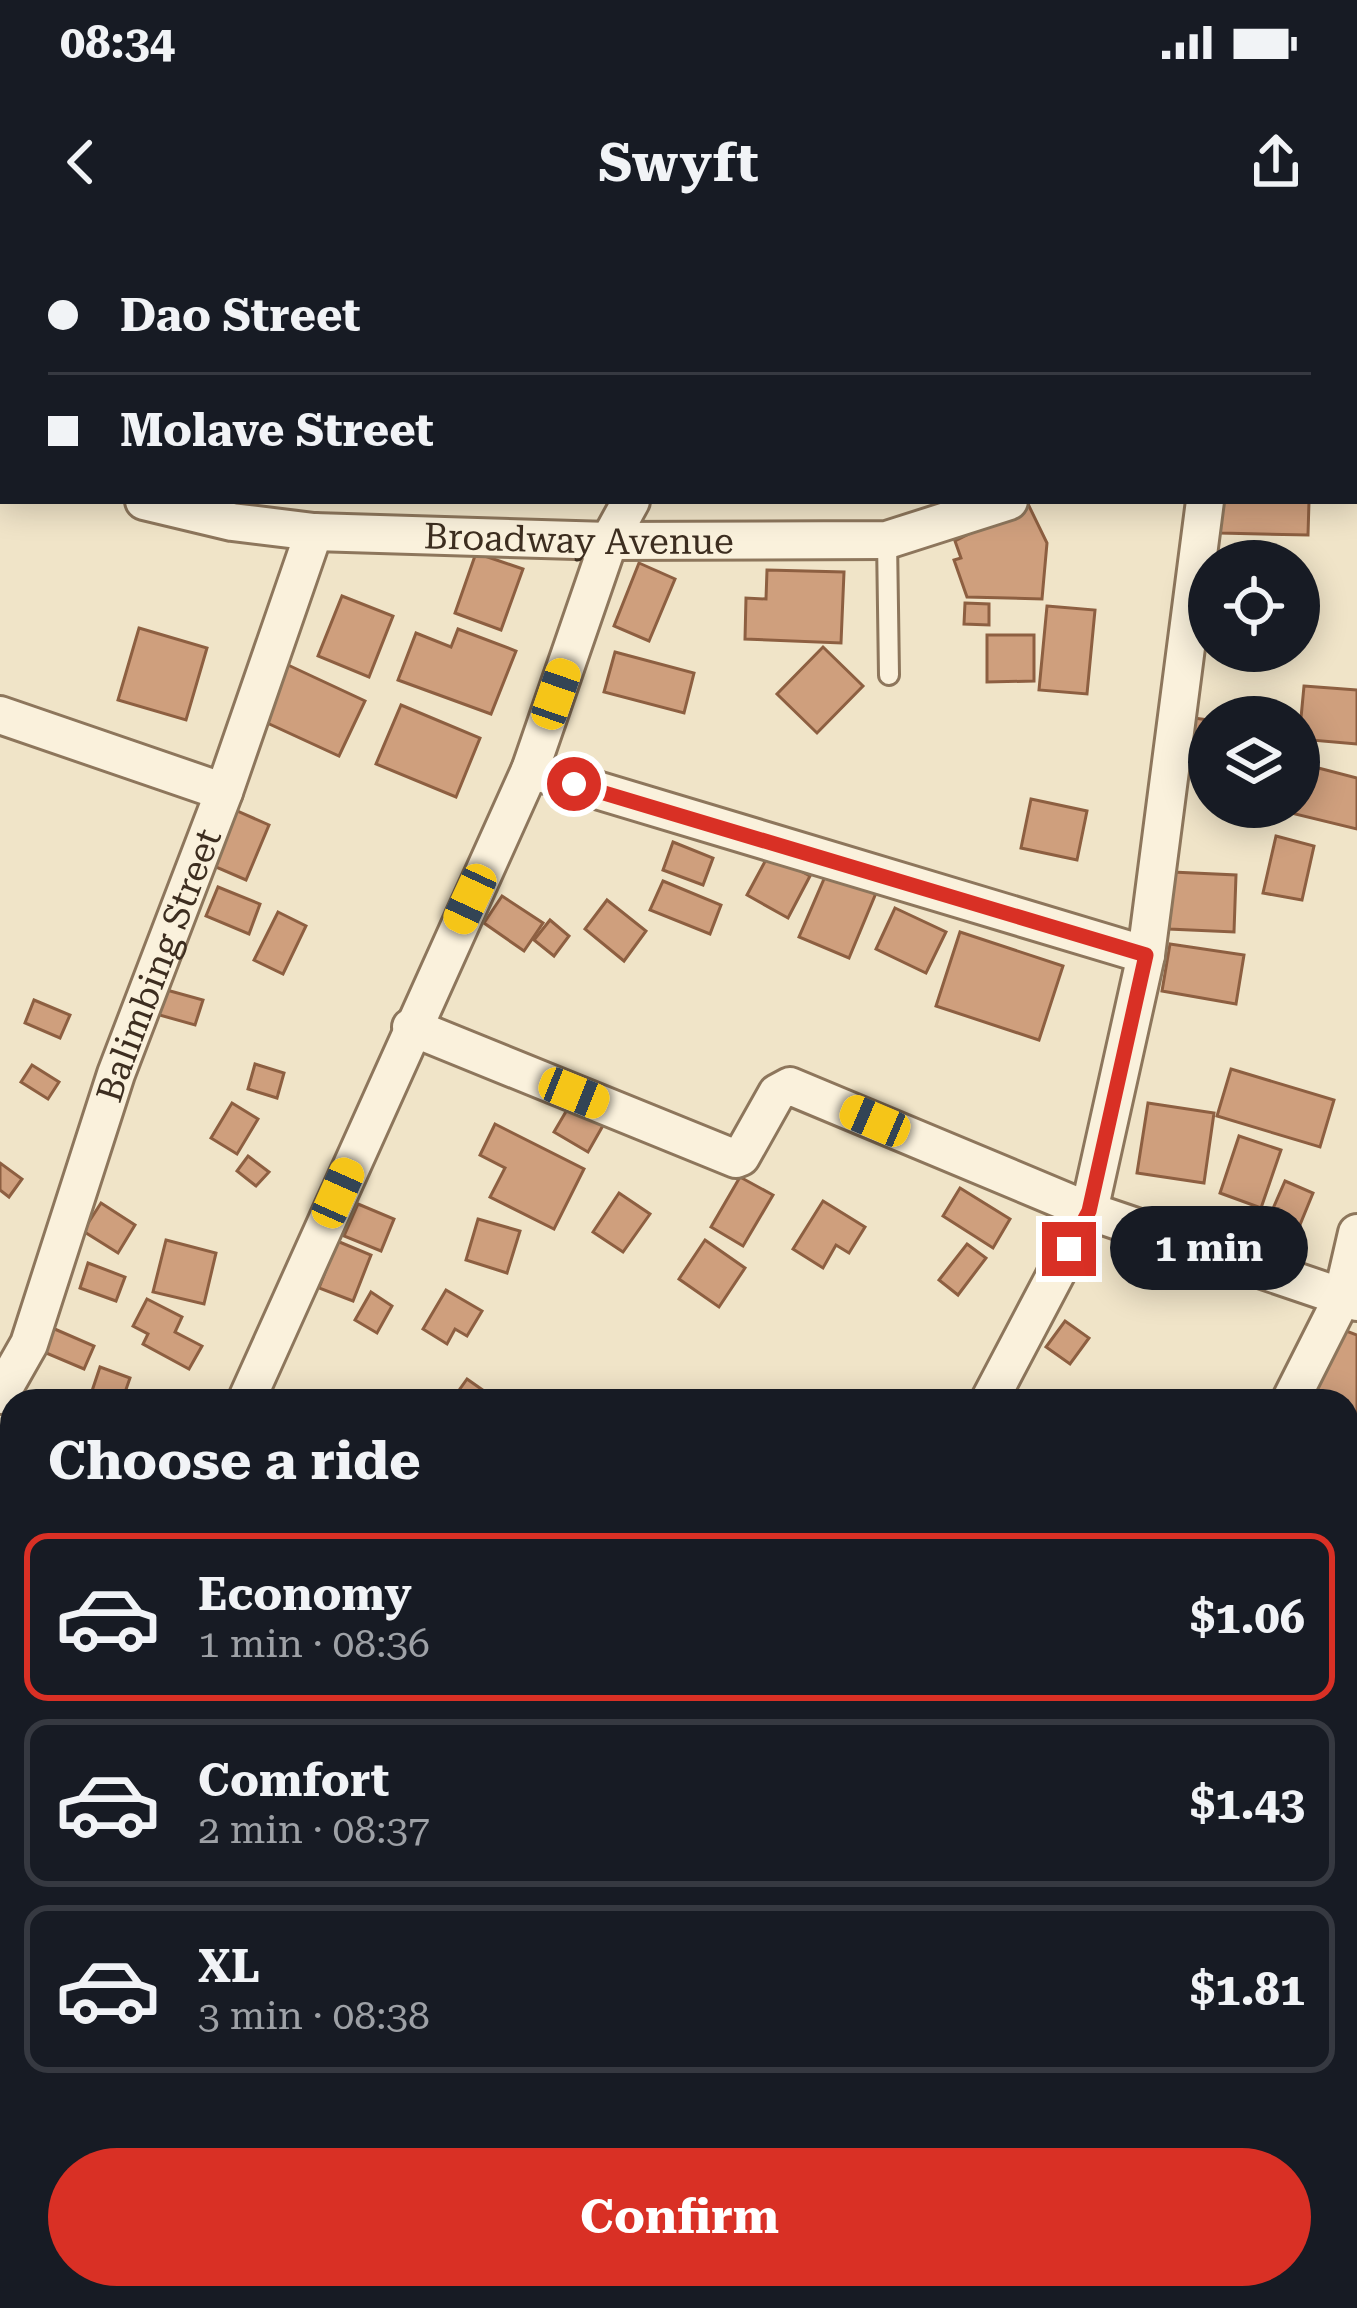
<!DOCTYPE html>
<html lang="en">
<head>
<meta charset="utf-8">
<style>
  body { margin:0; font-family:"Roboto Serif",serif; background:#242831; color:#f1f3f6; height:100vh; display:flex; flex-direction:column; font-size:45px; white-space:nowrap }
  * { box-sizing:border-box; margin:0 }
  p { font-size:39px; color:#9ea1a6 }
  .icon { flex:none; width:66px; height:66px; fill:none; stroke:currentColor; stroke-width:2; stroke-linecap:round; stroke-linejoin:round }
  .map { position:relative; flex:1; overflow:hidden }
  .details { position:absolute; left:0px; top:1149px; width:1359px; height:921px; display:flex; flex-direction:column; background:#171b24; border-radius:36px 36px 0 0; box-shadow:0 6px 30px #0003 }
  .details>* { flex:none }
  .top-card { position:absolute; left:0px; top:0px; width:1359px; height:264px; box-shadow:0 6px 30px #0003; display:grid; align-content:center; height:264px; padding:0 48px; background:#171b24 }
  .fabs { position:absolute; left:1188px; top:300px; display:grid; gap:24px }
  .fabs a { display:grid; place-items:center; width:132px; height:132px; border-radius:50%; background:#171b24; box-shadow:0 6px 30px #0003; font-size:60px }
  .end { position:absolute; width:54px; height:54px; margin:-27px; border:15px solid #d93025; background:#fff; box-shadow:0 0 0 6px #fff }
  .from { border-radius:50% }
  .bubble { position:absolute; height:84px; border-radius:42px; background:#171b24; box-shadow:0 6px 30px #0003; font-size:39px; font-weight:700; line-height:84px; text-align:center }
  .car { position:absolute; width:36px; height:72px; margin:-36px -18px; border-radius:15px; box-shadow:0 0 9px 3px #0007; background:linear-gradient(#f5c518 24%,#345 0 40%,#f5c518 0 76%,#345 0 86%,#f5c518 0) }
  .top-card b { display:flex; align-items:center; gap:42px; height:114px; font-size:45px }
  .top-card b+b { border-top:3px solid #363941 }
  .top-card i { width:30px; height:30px; background:#f1f3f6 }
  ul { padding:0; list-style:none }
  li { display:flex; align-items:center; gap:36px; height:168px; margin:0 24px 18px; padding:0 24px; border:6px solid #363941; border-radius:24px }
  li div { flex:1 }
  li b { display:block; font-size:45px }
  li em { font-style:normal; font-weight:700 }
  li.current { border-color:#d93025 }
  li>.icon { width:108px; height:108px; stroke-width:1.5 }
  h2 { padding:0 48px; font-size:54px; line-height:144px }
  .primary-button { display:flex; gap:24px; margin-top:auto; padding:24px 48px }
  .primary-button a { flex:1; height:138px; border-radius:72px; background:#d93025; color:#fff; font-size:48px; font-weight:700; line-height:138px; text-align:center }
  .status { display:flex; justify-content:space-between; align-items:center; height:84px; padding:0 60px; background:#171b24; direction:ltr }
  .status svg { height:33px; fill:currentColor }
  header { display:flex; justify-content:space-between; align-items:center; height:156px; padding:0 48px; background:#171b24; font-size:54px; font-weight:700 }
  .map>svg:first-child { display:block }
  .building { fill:#cf9f7d; stroke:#8d5f41; stroke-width:3 }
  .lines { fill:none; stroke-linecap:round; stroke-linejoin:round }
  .lane-casing { stroke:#8d765c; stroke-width:24 }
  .street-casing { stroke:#8d765c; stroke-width:42 }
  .lane { stroke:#faf1dc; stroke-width:18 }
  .street { stroke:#faf1dc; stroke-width:36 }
  .route { stroke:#d93025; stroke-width:15 }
  .labels { text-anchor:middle; stroke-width:9; stroke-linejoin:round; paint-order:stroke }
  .street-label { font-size:36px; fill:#3d2e20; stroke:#f7eed8 }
</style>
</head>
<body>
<div class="status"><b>08:34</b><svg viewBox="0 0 49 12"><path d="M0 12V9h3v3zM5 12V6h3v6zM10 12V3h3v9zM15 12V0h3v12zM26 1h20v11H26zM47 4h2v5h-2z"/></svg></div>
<header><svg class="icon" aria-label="back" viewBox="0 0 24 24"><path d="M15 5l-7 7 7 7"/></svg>Swyft<svg class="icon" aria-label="share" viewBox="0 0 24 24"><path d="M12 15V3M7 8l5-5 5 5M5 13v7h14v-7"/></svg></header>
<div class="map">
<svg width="1357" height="2068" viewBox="0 0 1357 2068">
  <rect width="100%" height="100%" fill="#f0e4c8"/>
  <!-- building -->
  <g class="building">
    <polygon points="899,0 991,0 896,3"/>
    <polygon points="3,8 3,85 0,82"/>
    <polygon points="1221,261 1309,261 1308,295 1220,293"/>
    <polygon points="1028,264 1047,303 1042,359 967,357 954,320 961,318 955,301"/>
    <polygon points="476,313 523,329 501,390 455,373"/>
    <polygon points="639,323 675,339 649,401 614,386"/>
    <polygon points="767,330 844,332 841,403 745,399 746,358 766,359"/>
    <polygon points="342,356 393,376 369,437 318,416"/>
    <polygon points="965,363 989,364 989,385 964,384"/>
    <polygon points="1047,366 1095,370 1087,454 1039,450"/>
    <polygon points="139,388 207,408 186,480 118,460"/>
    <polygon points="458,389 516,411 491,474 398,440 416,393 451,407"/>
    <polygon points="987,395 1034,395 1034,441 987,442"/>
    <polygon points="823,407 863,446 817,493 777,454"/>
    <polygon points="615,412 694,433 684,473 604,452"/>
    <polygon points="288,425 365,461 339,516 263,481"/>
    <polygon points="1304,446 1357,450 1357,504 1299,499"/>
    <polygon points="401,465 480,498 456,557 376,524"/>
    <polygon points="1194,478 1209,480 1209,537 1188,534"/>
    <polygon points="1303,524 1357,538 1357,589 1291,573 1293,567 1299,567"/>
    <polygon points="1031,559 1087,571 1077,620 1021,608"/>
    <polygon points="226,566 269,585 246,640 202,621"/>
    <polygon points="1276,596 1314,606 1302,660 1263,653"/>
    <polygon points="673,602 713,618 703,645 663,630"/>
    <polygon points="769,614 810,636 788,678 747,655"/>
    <polygon points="827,632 876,653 849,718 799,697"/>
    <polygon points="1172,632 1236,635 1234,692 1169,689"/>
    <polygon points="663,641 721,665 710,694 650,670"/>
    <polygon points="218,647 260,664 249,694 206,676"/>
    <polygon points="502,656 543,683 524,711 484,683"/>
    <polygon points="607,660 646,691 624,721 585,689"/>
    <polygon points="895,668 946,692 926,733 876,709"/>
    <polygon points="278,672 306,686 283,734 254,720"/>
    <polygon points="550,680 569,696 554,716 534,700"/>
    <polygon points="960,692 1063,726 1039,800 936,766"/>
    <polygon points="1170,704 1244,715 1236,764 1162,751"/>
    <polygon points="163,749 203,760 195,785 156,774"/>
    <polygon points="34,760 70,775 60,798 25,783"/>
    <polygon points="255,824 284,833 277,858 248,849"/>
    <polygon points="32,825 59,842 48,859 21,842"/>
    <polygon points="1231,829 1334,860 1320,907 1217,876"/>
    <polygon points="232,863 258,879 237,914 211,898"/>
    <polygon points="571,863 605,882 588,912 554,892"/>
    <polygon points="1148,863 1214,873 1204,943 1137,933"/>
    <polygon points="495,884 584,929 554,989 490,957 505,928 480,915"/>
    <polygon points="1239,896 1281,910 1261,968 1220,953"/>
    <polygon points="248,916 269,932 256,946 237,931"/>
    <polygon points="0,923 22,939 9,957 0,950"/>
    <polygon points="740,937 773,955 743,1006 711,987"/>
    <polygon points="1285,941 1313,953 1297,992 1268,980"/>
    <polygon points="960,948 1010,979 993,1008 943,976"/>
    <polygon points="619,953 650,974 623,1012 593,992"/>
    <polygon points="823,961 865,987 849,1013 836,1005 823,1028 793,1009"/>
    <polygon points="101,963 135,985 118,1013 83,991"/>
    <polygon points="358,964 394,979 381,1011 344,996"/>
    <polygon points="478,979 520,991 507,1033 466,1020"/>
    <polygon points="166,1000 216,1013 204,1064 153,1052"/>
    <polygon points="705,1000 745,1028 719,1067 679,1039"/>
    <polygon points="337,1001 371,1015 353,1061 319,1048"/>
    <polygon points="967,1004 986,1018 958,1055 939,1040"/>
    <polygon points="88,1023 125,1037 116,1061 80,1048"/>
    <polygon points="446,1050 482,1071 467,1096 455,1089 447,1104 423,1089"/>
    <polygon points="371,1052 392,1066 377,1093 355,1080"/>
    <polygon points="147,1059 182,1077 175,1092 202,1106 189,1129 143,1104 148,1094 133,1086"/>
    <polygon points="1065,1081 1089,1098 1070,1124 1046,1107"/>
    <polygon points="50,1087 94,1106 84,1129 39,1110"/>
    <polygon points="1341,1089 1357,1095 1357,1213 1347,1209 1347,1161 1311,1161"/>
    <polygon points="100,1127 130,1138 122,1161 91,1154"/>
    <polygon points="467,1139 494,1158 492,1161 452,1160"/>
    <polygon points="0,1445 12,1450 12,1475 0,1471"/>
    <rect x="1347" y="1687" width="10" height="41"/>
    <polygon points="0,1981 12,1992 12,2004 0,2017"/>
    <polygon points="185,2058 235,2058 229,2068 178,2068"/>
    <polygon points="1271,2058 1340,2058 1339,2068 1271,2068"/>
  </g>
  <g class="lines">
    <defs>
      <polyline id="lane" points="887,300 889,435"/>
      <g id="street">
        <polyline points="234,0 239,3"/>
        <polyline points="820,3 823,0"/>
        <polyline points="1313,3 1317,0"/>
        <polyline points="0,135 3,138"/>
        <path id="s1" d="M144,261L232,282L314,292L609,301L887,300L1009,261"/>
        <polyline points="0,475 224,552"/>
        <polyline points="530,530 1146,715"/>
        <polyline points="411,787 736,919 741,917 777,853 790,846 1089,971 1357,1062"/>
        <path id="s2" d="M0,1155L29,1104L116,834L224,552L314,292"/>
        <polyline points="246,1161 530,530 609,301 631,261"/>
        <polyline points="989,1161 1089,971 1146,715 1205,261"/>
        <polyline points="1290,1161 1342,1058 1357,993"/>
        <polyline points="0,1389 12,1393"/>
        <polyline points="0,1680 12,1656"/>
        <polyline points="1347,1874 1357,1874"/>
        <polyline points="167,2068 175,2058"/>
        <polyline points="484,2068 490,2058"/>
      </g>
    </defs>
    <!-- lane casing -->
    <use href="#lane" class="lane-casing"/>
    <!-- street casing -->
    <use href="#street" class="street-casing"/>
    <!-- lane -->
    <use href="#lane" class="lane"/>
    <!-- street -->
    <use href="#street" class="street"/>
  </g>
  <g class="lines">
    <!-- route -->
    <polyline class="route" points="574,544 1146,715 1089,971 1069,1009"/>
  </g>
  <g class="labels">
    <!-- street labels -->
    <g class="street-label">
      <text dy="13" stroke="none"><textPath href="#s1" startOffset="438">Broadway Avenue</textPath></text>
      <text dy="13" stroke="none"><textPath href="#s2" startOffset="459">Balimbing Street</textPath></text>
    </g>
  </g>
</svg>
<div class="fabs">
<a><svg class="icon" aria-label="locate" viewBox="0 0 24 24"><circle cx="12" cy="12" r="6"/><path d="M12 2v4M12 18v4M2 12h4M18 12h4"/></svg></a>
<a><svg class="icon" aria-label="layers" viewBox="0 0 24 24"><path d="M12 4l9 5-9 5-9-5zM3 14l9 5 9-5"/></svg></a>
</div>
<i class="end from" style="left:574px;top:544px"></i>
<i class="end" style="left:1069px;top:1009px"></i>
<div class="bubble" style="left:1110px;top:966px;width:198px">1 min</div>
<i class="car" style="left:556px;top:454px;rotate:19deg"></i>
<i class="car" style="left:470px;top:659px;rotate:205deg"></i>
<i class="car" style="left:574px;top:853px;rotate:112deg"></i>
<i class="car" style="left:875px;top:881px;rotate:293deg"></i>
<i class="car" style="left:338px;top:953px;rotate:24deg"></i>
<div class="top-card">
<b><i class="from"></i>Dao Street</b>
<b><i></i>Molave Street</b>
</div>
<section class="details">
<h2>Choose a ride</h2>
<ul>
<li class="current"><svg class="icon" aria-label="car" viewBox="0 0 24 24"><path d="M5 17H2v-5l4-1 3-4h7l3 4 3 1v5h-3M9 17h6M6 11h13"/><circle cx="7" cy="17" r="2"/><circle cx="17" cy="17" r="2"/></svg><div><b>Economy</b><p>1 min · 08:36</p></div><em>$1.06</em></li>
<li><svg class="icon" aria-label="car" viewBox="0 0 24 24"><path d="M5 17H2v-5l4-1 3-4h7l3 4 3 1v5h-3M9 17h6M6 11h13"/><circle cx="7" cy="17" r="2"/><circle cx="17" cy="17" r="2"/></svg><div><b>Comfort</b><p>2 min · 08:37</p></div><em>$1.43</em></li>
<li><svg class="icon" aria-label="car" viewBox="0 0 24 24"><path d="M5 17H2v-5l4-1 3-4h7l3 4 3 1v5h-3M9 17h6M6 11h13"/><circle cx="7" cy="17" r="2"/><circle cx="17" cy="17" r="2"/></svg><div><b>XL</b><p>3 min · 08:38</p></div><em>$1.81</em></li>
</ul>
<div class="primary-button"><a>Confirm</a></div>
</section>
</div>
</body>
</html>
